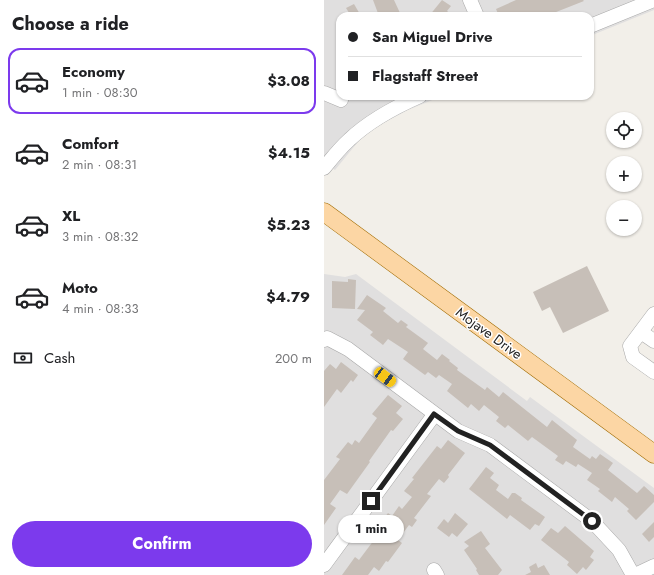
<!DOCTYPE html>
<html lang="en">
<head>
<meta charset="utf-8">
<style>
  body { margin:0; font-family:Jost,sans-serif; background:#f6f6f6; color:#202124; height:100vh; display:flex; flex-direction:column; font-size:15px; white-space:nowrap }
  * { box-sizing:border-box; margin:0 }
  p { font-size:13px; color:#757577 }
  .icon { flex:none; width:22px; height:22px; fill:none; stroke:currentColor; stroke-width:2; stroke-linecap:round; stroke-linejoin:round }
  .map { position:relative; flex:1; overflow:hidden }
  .sheet { display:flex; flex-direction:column; background:#fff; width:324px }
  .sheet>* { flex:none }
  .guide { position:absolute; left:12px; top:12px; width:258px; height:88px; border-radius:12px; box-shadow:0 1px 3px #0004; display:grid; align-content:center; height:88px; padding:0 12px; background:#fff }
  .tools { position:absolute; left:282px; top:112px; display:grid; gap:8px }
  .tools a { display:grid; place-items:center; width:36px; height:36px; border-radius:50%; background:#fff; box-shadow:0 1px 3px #0004; font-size:20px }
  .end { position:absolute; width:18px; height:18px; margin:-9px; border:5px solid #222; background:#fff; box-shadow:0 0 0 2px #fff }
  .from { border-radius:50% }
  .bubble { position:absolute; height:28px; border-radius:14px; background:#fff; box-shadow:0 1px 3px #0004; font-size:13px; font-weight:700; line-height:28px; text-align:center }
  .car { position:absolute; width:12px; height:24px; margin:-12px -6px; border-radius:5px; box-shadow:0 0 3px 1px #0007; background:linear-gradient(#f5c518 24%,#345 0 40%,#f5c518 0 76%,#345 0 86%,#f5c518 0) }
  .guide b { display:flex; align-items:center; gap:14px; height:38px; font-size:15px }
  .guide b+b { border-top:1px solid #e0e0e0 }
  .guide i { width:10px; height:10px; background:#202124 }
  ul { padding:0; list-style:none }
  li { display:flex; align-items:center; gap:12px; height:66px; margin:0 8px 6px; padding:0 4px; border:2px solid transparent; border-radius:12px }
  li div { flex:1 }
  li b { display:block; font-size:15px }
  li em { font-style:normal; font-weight:700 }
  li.on { border-color:#7c3aed }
  li>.icon { width:36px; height:36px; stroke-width:1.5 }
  h2 { padding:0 12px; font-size:18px; line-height:48px }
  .pay { display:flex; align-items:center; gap:10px; height:44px; padding:0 12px; font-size:15px }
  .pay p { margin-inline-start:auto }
  .action { display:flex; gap:8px; margin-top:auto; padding:8px 12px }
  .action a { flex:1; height:46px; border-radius:24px; background:#7c3aed; color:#fff; font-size:16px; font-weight:700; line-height:46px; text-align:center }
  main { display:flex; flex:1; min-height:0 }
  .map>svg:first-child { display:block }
  .residential { fill:#e0dfdf }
  .building { fill:#c7bfb8 }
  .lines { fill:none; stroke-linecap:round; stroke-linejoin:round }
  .minor-casing { stroke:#a9a9a9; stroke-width:15 }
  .major-casing { stroke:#a06b00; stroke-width:19 }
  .minor { stroke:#fff; stroke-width:14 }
  .major { stroke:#fcd6a4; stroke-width:18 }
  .route { stroke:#222; stroke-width:5 }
  .labels { text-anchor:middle; stroke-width:3; stroke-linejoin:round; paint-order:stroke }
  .street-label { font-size:14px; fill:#222; stroke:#fff }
</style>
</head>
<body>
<main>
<section class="sheet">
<h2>Choose a ride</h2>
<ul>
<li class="on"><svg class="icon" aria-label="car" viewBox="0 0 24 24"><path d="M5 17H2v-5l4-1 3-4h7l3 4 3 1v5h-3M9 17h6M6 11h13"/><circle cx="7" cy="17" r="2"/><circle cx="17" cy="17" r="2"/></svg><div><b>Economy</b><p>1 min · 08:30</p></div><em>$3.08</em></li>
<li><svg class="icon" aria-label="car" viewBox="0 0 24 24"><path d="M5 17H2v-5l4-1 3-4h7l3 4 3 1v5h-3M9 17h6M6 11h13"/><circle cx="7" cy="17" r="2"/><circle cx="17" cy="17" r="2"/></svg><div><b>Comfort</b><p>2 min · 08:31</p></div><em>$4.15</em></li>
<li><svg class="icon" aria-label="car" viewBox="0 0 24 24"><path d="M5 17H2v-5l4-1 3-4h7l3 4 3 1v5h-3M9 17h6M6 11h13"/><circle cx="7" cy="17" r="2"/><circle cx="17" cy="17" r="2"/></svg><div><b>XL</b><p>3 min · 08:32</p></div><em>$5.23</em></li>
<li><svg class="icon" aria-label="car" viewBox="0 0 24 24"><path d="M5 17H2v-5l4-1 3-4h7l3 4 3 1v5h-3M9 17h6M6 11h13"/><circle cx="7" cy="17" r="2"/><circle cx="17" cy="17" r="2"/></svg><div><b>Moto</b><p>4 min · 08:33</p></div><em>$4.79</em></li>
</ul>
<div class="pay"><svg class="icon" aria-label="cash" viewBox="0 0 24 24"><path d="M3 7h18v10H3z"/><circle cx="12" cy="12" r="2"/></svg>Cash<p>200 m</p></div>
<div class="action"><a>Confirm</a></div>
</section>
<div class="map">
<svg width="330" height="575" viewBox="0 0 330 575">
  <rect width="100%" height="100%" fill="#f2efe9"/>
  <!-- residential -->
  <g class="residential">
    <polygon points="0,0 330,0 330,10 266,36 266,16 16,16 16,96 118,96 84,110 42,132 11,170 0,162"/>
    <polygon points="0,274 21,277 32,274 203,401 206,397 330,488 330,575 0,575"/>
  </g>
  <!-- building -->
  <g class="building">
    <polygon points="49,0 70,0 76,13 69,16 55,16"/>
    <polygon points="118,0 127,6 123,11 129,16 105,16"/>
    <polygon points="192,0 259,0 260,1 222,16 219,16 217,12 208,16 175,16 172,9"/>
    <polygon points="30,4 37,16 27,16 22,8"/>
    <polygon points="263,266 285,311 239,333 226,307 218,311 209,292"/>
    <polygon points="24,279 32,280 31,309 8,308 8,281 24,282"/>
    <polygon points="43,295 62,308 59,311 74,323 77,320 84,325 82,327 104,343 99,349 113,360 118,354 126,360 125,361 134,368 133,370 161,390 163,387 175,397 179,392 223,427 228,420 253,440 249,447 266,459 268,456 272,459 276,454 289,463 284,470 313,493 320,486 330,495 330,502 312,520 303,511 305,509 291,497 288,502 274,491 276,489 263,480 268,473 254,464 252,467 242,461 239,465 231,460 234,456 208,437 204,441 184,425 181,428 172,421 175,417 160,405 155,411 147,404 144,408 123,391 128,384 115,375 112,378 104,372 101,375 79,359 84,352 64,339 59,345 46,335 49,332 33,320 41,310 33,309"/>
    <polygon points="17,362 34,375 29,382 27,380 17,393 13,389 0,407 0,371 6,364 12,369"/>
    <polygon points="64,395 78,406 72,413 79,419 69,431 67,430 45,461 46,462 23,494 16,490 6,504 12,508 0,525 0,480 16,459 12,457 24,442 28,445 31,440 35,443 53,418 48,414"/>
    <polygon points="124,440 141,453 124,475 125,477 120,483 115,479 103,494 107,496 90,518 93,520 88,527 85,525 74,540 78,543 64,562 62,561 55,571 50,567 44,575 18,575 31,557 35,560 50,540 46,537 64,513 68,516 75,506 78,509 88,497 80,491 90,479 88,478 113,446 117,449"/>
    <polygon points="162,467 170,473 166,478 175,485 172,490 184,499 188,493 191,493 198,498 197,500 221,517 215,526 211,524 206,530 186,515 183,519 145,489"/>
    <polygon points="131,513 144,524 133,537 128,533 125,537 113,528 120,519 124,523"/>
    <polygon points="330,522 330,537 325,542 318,534"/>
    <polygon points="241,526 270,551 266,557 270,560 262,570 259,567 253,574 243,565 245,562 217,540 227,528 234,533"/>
    <polygon points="157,531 166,544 161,548 178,570 174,575 155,575 152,570 153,569 140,550 145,546 140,542"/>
    <polygon points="212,563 214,568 220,565 226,575 201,575 207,572 205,567"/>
  </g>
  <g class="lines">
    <defs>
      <g id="minor">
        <polyline points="146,0 153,16"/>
        <polyline points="266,26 330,0"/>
        <polyline points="0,93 17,100"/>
        <path d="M0,168C8,158 16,148 25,140C45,121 71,107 96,96"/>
        <polyline points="330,314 306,346 309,357 330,372"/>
        <polyline points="317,332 330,341"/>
        <polyline points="0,340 3,338 24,349 134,431 166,445 268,521 295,550 309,575"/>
        <polyline points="0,565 110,415"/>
        <polyline points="110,570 113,575"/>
        <polyline points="311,575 330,566"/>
      </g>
      <polyline id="major" points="0,212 330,454"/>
    </defs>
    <!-- minor casing -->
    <use href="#minor" class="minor-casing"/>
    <!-- major casing -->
    <use href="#major" class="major-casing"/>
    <!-- minor -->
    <use href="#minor" class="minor"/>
    <!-- major -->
    <use href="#major" class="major"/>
  </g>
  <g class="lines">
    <!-- route -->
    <polyline class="route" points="47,501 110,414 134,431 166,445 268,521"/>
  </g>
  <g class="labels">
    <!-- street labels -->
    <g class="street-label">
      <text transform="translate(165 333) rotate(36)" y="5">Mojave Drive</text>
    </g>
  </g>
</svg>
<div class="tools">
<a><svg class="icon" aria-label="locate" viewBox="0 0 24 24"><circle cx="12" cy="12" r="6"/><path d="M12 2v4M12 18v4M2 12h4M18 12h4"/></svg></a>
<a>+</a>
<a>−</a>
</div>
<i class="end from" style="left:268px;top:521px"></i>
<i class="end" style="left:47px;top:501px"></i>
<div class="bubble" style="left:14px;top:515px;width:66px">1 min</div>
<i class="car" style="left:61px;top:377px;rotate:127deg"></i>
<div class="guide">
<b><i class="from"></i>San Miguel Drive</b>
<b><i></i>Flagstaff Street</b>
</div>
</div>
</main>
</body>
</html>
